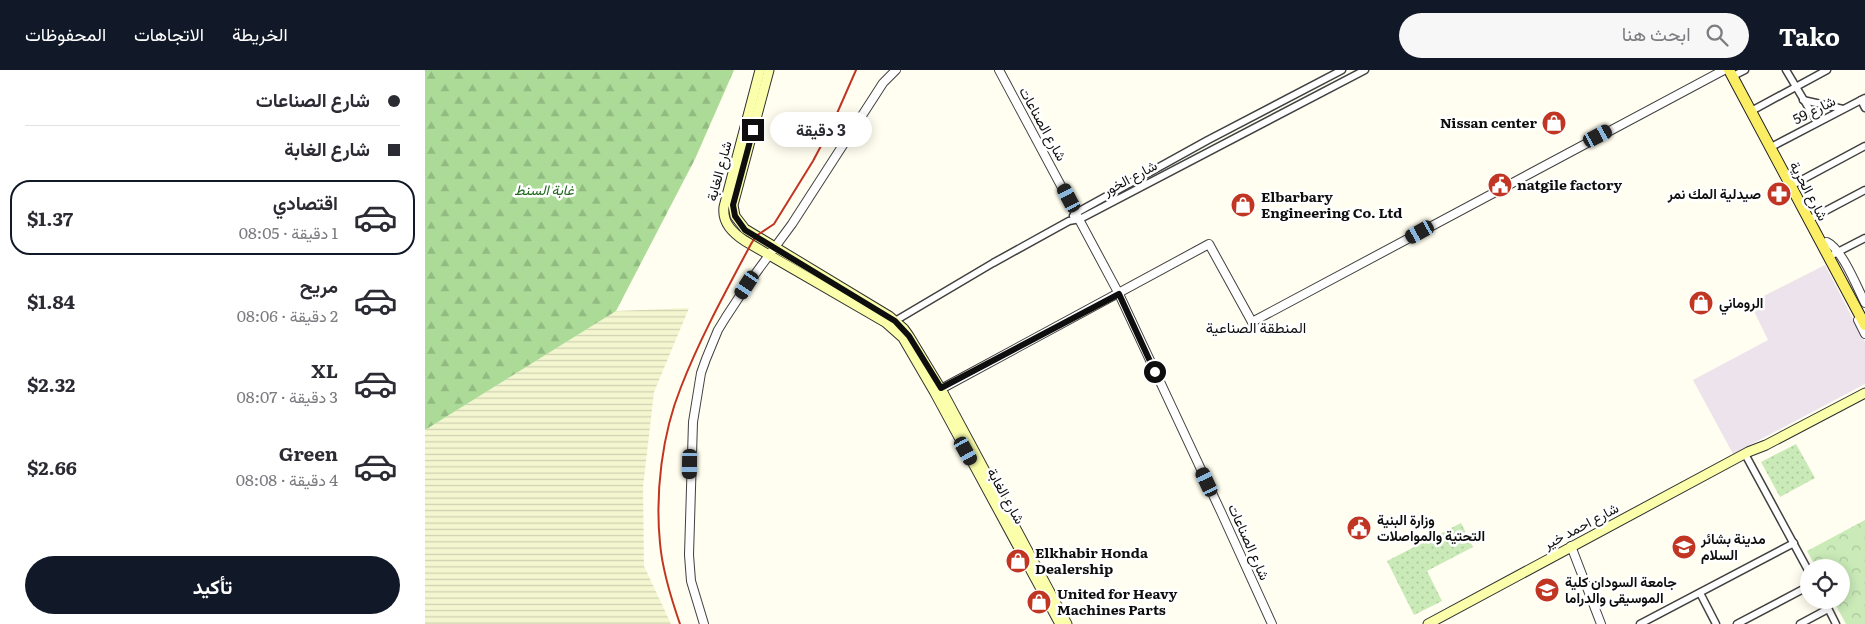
<!DOCTYPE html>
<html lang="ar">
<head>
<meta charset="utf-8">
<style>
  body { margin:0; font-family:Literata,Vazirmatn,serif; background:#f7f7f7; color:#2b2b33; direction:rtl; height:100vh; display:flex; flex-direction:column; font-size:19px; white-space:nowrap }
  * { box-sizing:border-box; margin:0 }
  p { font-size:16px; color:#7c7c81 }
  .icon { flex:none; width:28px; height:28px; fill:none; stroke:currentColor; stroke-width:2; stroke-linecap:round; stroke-linejoin:round }
  .map { position:relative; flex:1; overflow:hidden; direction:ltr }
  .drawer { display:flex; flex-direction:column; background:#fff; width:425px }
  .drawer>* { flex:none }
  .guide { display:grid; align-content:center; height:110px; padding:0 25px; background:#fff }
  .tools { position:absolute; left:1375px; top:489px; display:grid; gap:10px }
  .tools a { display:grid; place-items:center; width:50px; height:50px; border-radius:50%; background:#fff; box-shadow:0 2px 12px #0003; font-size:25px }
  .end { position:absolute; width:22px; height:22px; margin:-11px; border:6px solid #0e0e0e; background:#fff; box-shadow:0 0 0 2px #fff }
  .from { border-radius:50% }
  .bubble { position:absolute; height:35px; border-radius:18px; background:#fff; box-shadow:0 2px 12px #0003; font-size:16px; font-weight:700; line-height:35px; text-align:center; direction:rtl }
  .car { position:absolute; width:15px; height:30px; margin:-15px -8px; border-radius:6px; box-shadow:0 0 4px 1px #0007; background:linear-gradient(#222 24%,#8ab4d8 0 40%,#222 0 76%,#8ab4d8 0 86%,#222 0) }
  .guide b { display:flex; align-items:center; gap:18px; height:48px; font-size:19px }
  .guide b+b { border-top:1px solid #e1e1e2 }
  .guide i { width:12px; height:12px; background:#2b2b33 }
  ul { padding:0; list-style:none }
  li { display:flex; align-items:center; gap:15px; height:75px; margin:0 10px 8px; padding:0 15px; border:2px solid transparent; border-radius:20px }
  li div { flex:1 }
  li b { display:block; font-size:19px }
  li em { font-style:normal; font-weight:700 }
  li.active { border-color:#111827 }
  li>.icon { width:45px; height:45px; stroke-width:1.5 }
  .primary-button { display:flex; gap:10px; margin-top:auto; padding:10px 25px }
  .primary-button a { flex:1; height:58px; border-radius:30px; background:#111827; color:#fff; font-size:20px; font-weight:700; line-height:58px; text-align:center }
  header { display:flex; align-items:center; gap:30px; box-sizing:border-box; height:70px; padding:0 25px; background:#111827; color:#fff }
  header strong { font-size:24px }
  nav { display:flex; gap:28px; margin-inline-start:auto; font-size:18px }
  .search { width:350px; height:45px; background:#f7f7f7; display:flex; align-items:center; gap:12px; box-sizing:border-box; padding:0 18px; border-radius:28px; color:#7c7c81; font-size:19px }
  main { display:flex; flex:1; min-height:0 }
  .map>svg:first-child { display:block }
  .industrial { fill:#ede3ec }
  .farmland { fill:url(#farmland-rules) }
  .grass { fill:url(#grass-dots) }
  .forest { fill:url(#forest-firs) }
  .park { fill:url(#park-crowns) }
  .lines { fill:none; stroke-linecap:round; stroke-linejoin:round }
  .minor-casing { stroke:#414141; stroke-width:9 }
  .tertiary-casing { stroke:#414141; stroke-width:10 }
  .secondary-casing { stroke:#303030; stroke-width:11 }
  .primary-casing { stroke:#1f1f1f; stroke-width:12 }
  .minor { stroke:#fff; stroke-width:6 }
  .tertiary { stroke:#fff; stroke-width:8 }
  .secondary { stroke:#fbffab; stroke-width:9 }
  .primary { stroke:#fbee64; stroke-width:10 }
  .rail { stroke:#c13523; stroke-width:2 }
  .route { stroke:#0e0e0e; stroke-width:6 }
  .labels { text-anchor:middle; stroke-width:5; stroke-linejoin:round; paint-order:stroke }
  .street-label { font-size:14px; fill:#0e0e0e; stroke:#fff }
  .poi-label { font-size:14px; font-weight:bold; fill:#0e0e0e; stroke:#fff; text-anchor:start }
  .park-label { font-size:14px; font-style:italic; fill:#20681d; stroke:#fff }
  .neighbourhood-label { font-size:15px; fill:#0e0e0e; stroke:#fff }
</style>
</head>
<body>
<header>
<strong>Tako</strong>
<div class="search"><svg class="icon" aria-label="search" viewBox="0 0 24 24"><circle cx="10" cy="10" r="6"/><path d="M15 15l6 6"/></svg>ابحث هنا</div>
<nav><a>الخريطة</a><a>الاتجاهات</a><a>المحفوظات</a></nav>
</header>
<main>
<div class="map">
<svg width="1440" height="554" viewBox="0 0 1440 554">
  <defs>
    <pattern id="farmland-rules" width="6" height="5" patternUnits="userSpaceOnUse" patternTransform="scale(1.25)"><rect width="6" height="5" fill="#f3f6cf"/><path d="M0 2.5h6" fill="none" stroke="#cfd2b1"/></pattern>
    <pattern id="grass-dots" width="8" height="8" patternUnits="userSpaceOnUse" patternTransform="scale(1.25)"><rect width="8" height="8" fill="#caeab8"/><path d="M2 2h.1M6 6h.1" fill="none" stroke="#acc89d" stroke-width="1.8" stroke-linecap="round"/></pattern>
    <pattern id="forest-firs" width="22" height="20" patternUnits="userSpaceOnUse" patternTransform="scale(1.25)"><rect width="22" height="20" fill="#abdb97"/><path d="M5 1l3.5 6h-7zM16 11l3.5 6h-7z" fill="#92bb81"/></pattern>
    <pattern id="park-crowns" width="20" height="18" patternUnits="userSpaceOnUse" patternTransform="scale(1.25)"><rect width="20" height="18" fill="#caeab8"/><path d="M2 6a3 3 0 1 1 6 0M12 15a3 3 0 1 1 6 0" fill="none" stroke="#acc89d"/></pattern>
  </defs>
  <rect width="100%" height="100%" fill="#fffef0"/>
  <!-- industrial -->
  <polygon class="industrial" points="1400,195 1440,272 1440,314 1308,384 1268,310 1343,270 1325,233"/>
  <!-- farmland -->
  <polygon class="farmland" points="264,238 229,322 218,417 219,496 246,554 0,554 0,360 191,241"/>
  <!-- grass -->
  <g class="grass">
    <polygon points="1371,374 1390,408 1355,427 1336,392"/>
    <polygon points="1036,453 1048,477 1002,501 1017,531 989,545 962,491"/>
  </g>
  <!-- forest -->
  <polygon class="forest" points="0,0 309,0 270,89 191,241 0,360"/>
  <!-- park -->
  <polygon class="park" points="1440,450 1440,554 1421,554 1408,530 1416,530 1416,498 1391,497 1382,481"/>
  <g class="lines">
    <defs>
      <g id="minor">
        <polyline points="1361,0 1392,52"/>
        <polyline points="1312,4 1320,0"/>
        <polyline points="1378,30 1418,39"/>
        <polyline points="1436,30 1440,38"/>
        <polyline points="1330,39 1402,0"/>
        <polyline points="1350,75 1440,28"/>
        <polyline points="1371,113 1440,76"/>
        <polyline points="648,146 651,143 783,70 917,0"/>
        <polyline points="1389,147 1440,120"/>
        <polyline points="1409,184 1440,168"/>
        <polyline points="470,251 568,193 644,151 655,149 940,0"/>
        <polyline points="1320,384 1384,502"/>
        <polyline points="1275,523 1291,554"/>
        <polyline points="1399,530 1411,554"/>
        <polyline points="1215,554 1369,473"/>
        <polyline points="1312,554 1384,516"/>
        <polyline points="1375,554 1403,539"/>
      </g>
      <g id="tertiary">
        <polyline points="574,0 694,224 796,442 847,554"/>
        <path d="M1402,172C1417,179 1432,217 1440,233"/>
        <polyline points="1433,250 1440,264"/>
        <polyline points="516,319 784,174 827,252 1299,0"/>
        <polyline points="1146,476 1176,554"/>
        <polyline points="279,554 266,511 264,485 268,352 276,303 281,289 293,260 301,247 322,215 367,154 458,13 471,0"/>
      </g>
      <g id="secondary">
        <path d="M335,0L299,137C297,153 308,163 320,171L460,252L478,268L510,323L635,554"/>
        <polyline points="344,0 308,135 310,146 320,159 464,246 479,259 484,266 516,319 642,554"/>
        <polyline points="1003,554 1323,382 1341,375 1440,323"/>
      </g>
      <polyline id="primary" points="1304,0 1440,255"/>
    </defs>
    <!-- minor casing -->
    <use href="#minor" class="minor-casing"/>
    <!-- tertiary casing -->
    <use href="#tertiary" class="tertiary-casing"/>
    <!-- secondary casing -->
    <use href="#secondary" class="secondary-casing"/>
    <!-- primary casing -->
    <use href="#primary" class="primary-casing"/>
    <!-- minor -->
    <use href="#minor" class="minor"/>
    <!-- tertiary -->
    <use href="#tertiary" class="tertiary"/>
    <!-- secondary -->
    <use href="#secondary" class="secondary"/>
    <!-- primary -->
    <use href="#primary" class="primary"/>
    <!-- rail -->
    <path class="rail" d="M255,554C247,531 237,497 235,473C230,423 237,364 256,317C275,268 301,221 326,174L331,166L349,154L388,91L406,57L431,0"/>
  </g>
  <g class="lines">
    <!-- route -->
    <polyline class="route" points="328,60 308,135 310,146 320,160 470,251 484,266 516,318 694,224 730,302"/>
  </g>
  <!-- icons -->
  <defs>
    <symbol id="shop-disc" viewBox="-11 -11 22 22"><circle r="9.5" fill="#c13523" stroke="#fff"/><path d="M-5-2.5h2.3a2.7 3.5 0 0 1 5.4 0H5L5.5 6h-11ZM-1.5-2.5h3a1.5 2.3 0 0 0-3 0Z" fill="#fff"/></symbol>
    <symbol id="civic-disc" viewBox="-11 -11 22 22"><circle r="9.5" fill="#c13523" stroke="#fff"/><path d="M-.6-6.5H3V-4.5H.6V-3L4-1V1h2V6H-6V1h2V-1L-.6-3ZM-1.2 2.5V6h2.4V2.5Z" fill="#fff"/></symbol>
    <symbol id="pharmacy-disc" viewBox="-11 -11 22 22"><circle r="9.5" fill="#c13523" stroke="#fff"/><path d="M-2-6h4v4h4v4h-4v4h-4v-4h-4v-4h4Z" fill="#fff"/></symbol>
    <symbol id="university-disc" viewBox="-11 -11 22 22"><circle r="9.5" fill="#c13523" stroke="#fff"/><path d="M0-5L7-2L0 1L-7-2ZM-4 1L0 2.5L4 1V4Q0 6-4 4Z" fill="#fff"/></symbol>
  </defs>
  <g fill-rule="evenodd">
    <use href="#shop-disc" x="1115" y="39" width="28" height="28"/>
    <use href="#civic-disc" x="1061" y="101" width="28" height="28"/>
    <use href="#pharmacy-disc" x="1340" y="110" width="28" height="28"/>
    <use href="#shop-disc" x="804" y="121" width="28" height="28"/>
    <use href="#shop-disc" x="1262" y="219" width="28" height="28"/>
    <use href="#civic-disc" x="920" y="444" width="28" height="28"/>
    <use href="#university-disc" x="1245" y="463" width="28" height="28"/>
    <use href="#shop-disc" x="579" y="477" width="28" height="28"/>
    <use href="#university-disc" x="1108" y="506" width="28" height="28"/>
    <use href="#shop-disc" x="600" y="518" width="28" height="28"/>
  </g>
  <g class="labels">
    <!-- street labels -->
    <g class="street-label">
      <text transform="translate(1389 40) rotate(-27)" y="5">شارع 59</text>
      <text transform="translate(618 54) rotate(61)" y="5">شارع الصناعات</text>
      <text transform="translate(294 101) rotate(-75)" y="5">شارع الغابة</text>
      <text transform="translate(705 108) rotate(-28)" y="5">شارع الخور</text>
      <text transform="translate(1384 121) rotate(62)" y="5">شارع الحرية</text>
      <text transform="translate(581 426) rotate(61)" y="5">شارع الغابة</text>
      <text transform="translate(1156 456) rotate(-28)" y="5">شارع احمد خير</text>
      <text transform="translate(824 472) rotate(66)" y="5">شارع الصناعات</text>
    </g>
    <!-- poi labels -->
    <g class="poi-label">
      <text x="1112" y="58" text-anchor="end">Nissan center</text>
      <text x="1092" y="120">natgile factory</text>
      <text x="1336" y="129" text-anchor="end">صيدلية المك نمر</text>
      <text x="836" y="132">Elbarbary<tspan x="836" dy="16">Engineering Co. Ltd</tspan></text>
      <text x="1294" y="238">الروماني</text>
      <text x="952" y="455">وزارة البنية<tspan x="952" dy="16">التحتية والمواصلات</tspan></text>
      <text x="1276" y="474">مدينة بشائر<tspan x="1276" dy="16">السلام</tspan></text>
      <text x="610" y="488">Elkhabir Honda<tspan x="610" dy="16">Dealership</tspan></text>
      <text x="1140" y="517">جامعة السودان كلية<tspan x="1140" dy="16">الموسيقى والدراما</tspan></text>
      <text x="632" y="529">United for Heavy<tspan x="632" dy="16">Machines Parts</tspan></text>
    </g>
    <!-- park labels -->
    <g class="park-label">
      <text x="119" y="125">غابة السنط</text>
    </g>
    <!-- neighbourhood labels -->
    <g class="neighbourhood-label">
      <text x="831" y="263">المنطقة الصناعية</text>
    </g>
  </g>
</svg>
<div class="tools">
<a><svg class="icon" aria-label="locate" viewBox="0 0 24 24"><circle cx="12" cy="12" r="6"/><path d="M12 2v4M12 18v4M2 12h4M18 12h4"/></svg></a>
</div>
<i class="end from" style="left:730px;top:302px"></i>
<i class="end" style="left:328px;top:60px"></i>
<div class="bubble" style="left:345px;top:42px;width:102px">3 دقيقة</div>
<i class="car" style="left:1173px;top:66px;rotate:62deg"></i>
<i class="car" style="left:644px;top:128px;rotate:332deg"></i>
<i class="car" style="left:995px;top:162px;rotate:241deg"></i>
<i class="car" style="left:322px;top:215px;rotate:213deg"></i>
<i class="car" style="left:541px;top:381px;rotate:151deg"></i>
<i class="car" style="left:265px;top:394px;rotate:181deg"></i>
<i class="car" style="left:782px;top:412px;rotate:335deg"></i>
</div>
<section class="drawer">
<div class="guide">
<b><i class="from"></i>شارع الصناعات</b>
<b><i></i>شارع الغابة</b>
</div>
<ul>
<li class="active"><svg class="icon" aria-label="car" viewBox="0 0 24 24"><path d="M5 17H2v-5l4-1 3-4h7l3 4 3 1v5h-3M9 17h6M6 11h13"/><circle cx="7" cy="17" r="2"/><circle cx="17" cy="17" r="2"/></svg><div><b>اقتصادي</b><p>1 دقيقة · 08:05</p></div><em>$1.37</em></li>
<li><svg class="icon" aria-label="car" viewBox="0 0 24 24"><path d="M5 17H2v-5l4-1 3-4h7l3 4 3 1v5h-3M9 17h6M6 11h13"/><circle cx="7" cy="17" r="2"/><circle cx="17" cy="17" r="2"/></svg><div><b>مريح</b><p>2 دقيقة · 08:06</p></div><em>$1.84</em></li>
<li><svg class="icon" aria-label="car" viewBox="0 0 24 24"><path d="M5 17H2v-5l4-1 3-4h7l3 4 3 1v5h-3M9 17h6M6 11h13"/><circle cx="7" cy="17" r="2"/><circle cx="17" cy="17" r="2"/></svg><div><b>XL</b><p>3 دقيقة · 08:07</p></div><em>$2.32</em></li>
<li><svg class="icon" aria-label="car" viewBox="0 0 24 24"><path d="M5 17H2v-5l4-1 3-4h7l3 4 3 1v5h-3M9 17h6M6 11h13"/><circle cx="7" cy="17" r="2"/><circle cx="17" cy="17" r="2"/></svg><div><b>Green</b><p>4 دقيقة · 08:08</p></div><em>$2.66</em></li>
</ul>
<div class="primary-button"><a>تأكيد</a></div>
</section>
</main>
</body>
</html>
